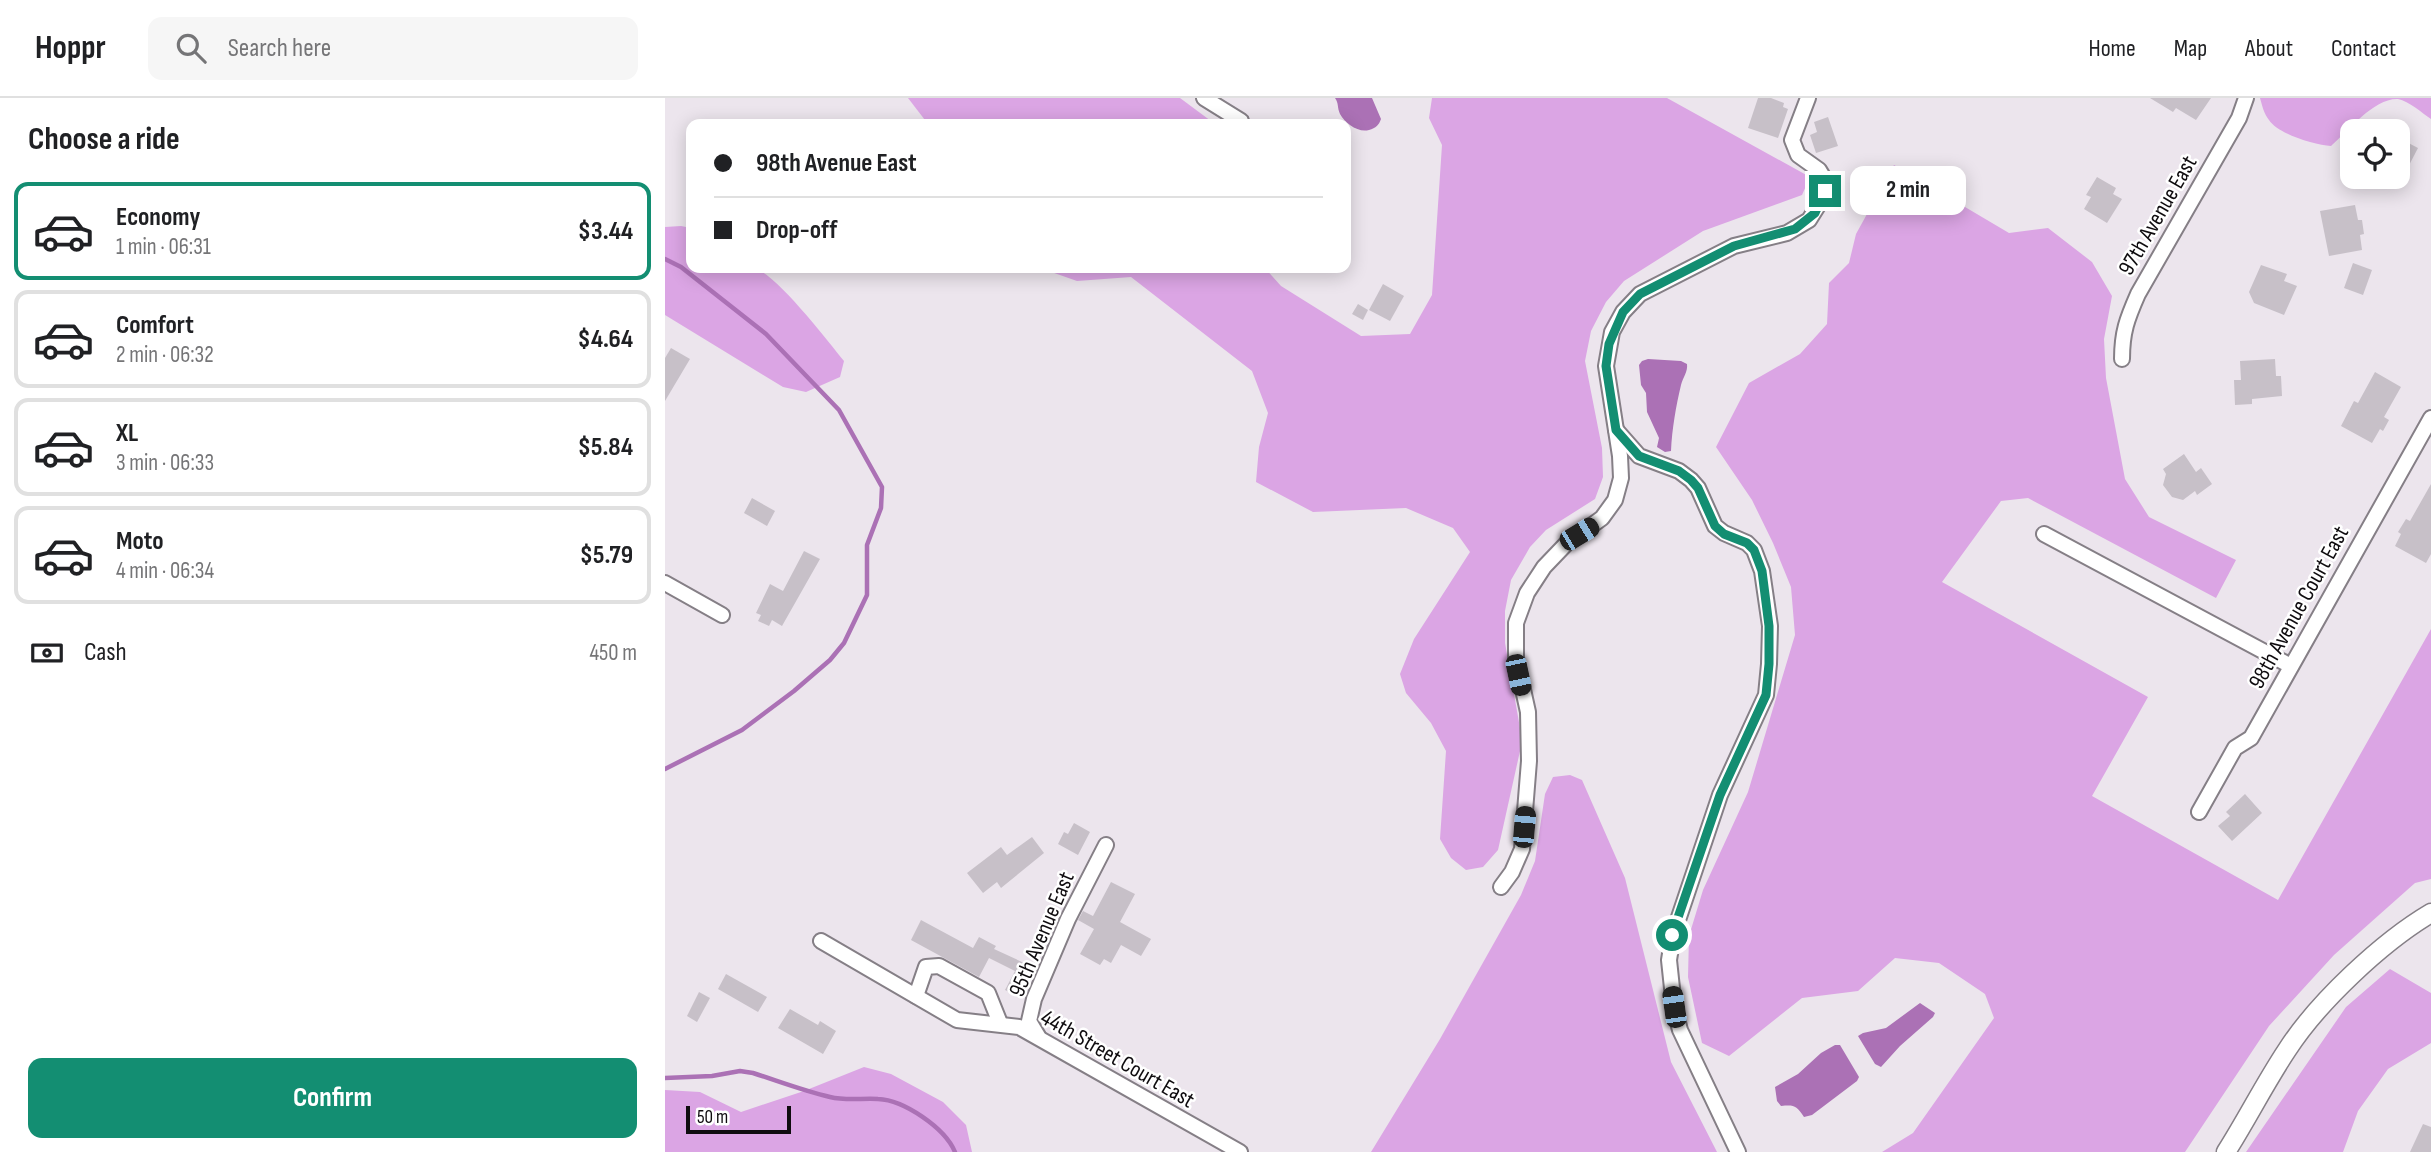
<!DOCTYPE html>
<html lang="en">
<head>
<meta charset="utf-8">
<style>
  body { margin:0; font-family:"Sofia Sans Condensed",sans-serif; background:#f6f6f6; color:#202124; height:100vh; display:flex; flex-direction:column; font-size:26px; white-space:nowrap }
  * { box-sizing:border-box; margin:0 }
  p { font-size:23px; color:#757577 }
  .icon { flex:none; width:38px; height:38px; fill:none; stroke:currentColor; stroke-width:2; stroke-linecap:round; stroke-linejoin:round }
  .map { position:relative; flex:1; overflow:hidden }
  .sheet { display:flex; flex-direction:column; background:#fff; width:665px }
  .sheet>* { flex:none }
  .guide { position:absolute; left:21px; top:21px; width:665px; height:154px; border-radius:14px; box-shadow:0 4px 18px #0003; display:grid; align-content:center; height:154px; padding:0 28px; background:#fff }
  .controls { position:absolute; left:1675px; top:21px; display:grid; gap:14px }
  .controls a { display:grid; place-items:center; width:70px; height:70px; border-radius:14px; background:#fff; box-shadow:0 4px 18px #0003; font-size:35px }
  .scale { position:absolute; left:21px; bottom:18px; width:105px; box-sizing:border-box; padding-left:7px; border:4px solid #0f0c0f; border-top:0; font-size:19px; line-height:24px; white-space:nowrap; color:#0f0c0f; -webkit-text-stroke:5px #fff; paint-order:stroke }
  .end { position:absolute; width:32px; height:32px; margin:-16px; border:9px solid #138e72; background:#fff; box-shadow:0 0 0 4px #fff }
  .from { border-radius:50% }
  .bubble { position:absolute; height:49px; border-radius:14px; background:#fff; box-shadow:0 4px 18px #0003; font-size:23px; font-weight:700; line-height:49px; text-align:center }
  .car { position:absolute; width:21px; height:42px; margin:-21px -10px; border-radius:9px; box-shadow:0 0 5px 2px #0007; background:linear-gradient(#222 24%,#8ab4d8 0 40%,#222 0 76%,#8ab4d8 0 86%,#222 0) }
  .guide b { display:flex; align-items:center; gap:24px; height:66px; font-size:26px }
  .guide b+b { border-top:2px solid #e0e0e0 }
  .guide i { width:18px; height:18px; background:#202124 }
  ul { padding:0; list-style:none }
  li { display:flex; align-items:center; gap:21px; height:98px; margin:0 14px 10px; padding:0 14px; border:4px solid #e0e0e0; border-radius:14px }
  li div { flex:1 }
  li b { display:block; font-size:26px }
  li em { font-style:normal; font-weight:700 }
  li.active { border-color:#138e72 }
  li>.icon { width:63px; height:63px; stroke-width:1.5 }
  h2 { padding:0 28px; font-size:32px; line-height:84px }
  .pay { display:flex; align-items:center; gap:18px; height:77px; padding:0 28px; font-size:26px }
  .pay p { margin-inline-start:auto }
  .primary-button { display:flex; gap:14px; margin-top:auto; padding:14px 28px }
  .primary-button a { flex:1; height:80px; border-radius:14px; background:#138e72; color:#fff; font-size:28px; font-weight:700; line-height:80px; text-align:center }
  header { display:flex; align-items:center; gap:42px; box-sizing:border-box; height:98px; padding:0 35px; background:#fff; border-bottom:2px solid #e0e0e0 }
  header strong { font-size:33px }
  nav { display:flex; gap:38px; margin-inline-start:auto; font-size:24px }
  .search { width:490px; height:63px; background:#f6f6f6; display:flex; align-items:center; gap:18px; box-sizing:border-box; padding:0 24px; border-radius:14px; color:#757577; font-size:26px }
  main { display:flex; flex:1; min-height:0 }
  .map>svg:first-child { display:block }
  .green { fill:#dba5e4 }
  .water { fill:#ab71b5 }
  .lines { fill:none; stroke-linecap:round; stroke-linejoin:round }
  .stream { stroke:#ab71b5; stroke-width:4.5 }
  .building { fill:#c7c0c8 }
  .minor-casing { stroke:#857f86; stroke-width:18 }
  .major-casing { stroke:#857f86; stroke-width:21 }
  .minor { stroke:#fff; stroke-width:14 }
  .major { stroke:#fff; stroke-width:18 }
  .route { stroke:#138e72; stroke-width:9 }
  .labels { text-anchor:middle; stroke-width:5; stroke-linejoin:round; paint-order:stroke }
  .street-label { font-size:23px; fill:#0f0c0f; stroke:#fff }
</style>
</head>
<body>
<header>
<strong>Hoppr</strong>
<div class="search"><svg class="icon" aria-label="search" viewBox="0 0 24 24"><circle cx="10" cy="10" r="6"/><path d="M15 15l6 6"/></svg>Search here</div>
<nav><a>Home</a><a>Map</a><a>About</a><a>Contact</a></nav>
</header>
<main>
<section class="sheet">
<h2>Choose a ride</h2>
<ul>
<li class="active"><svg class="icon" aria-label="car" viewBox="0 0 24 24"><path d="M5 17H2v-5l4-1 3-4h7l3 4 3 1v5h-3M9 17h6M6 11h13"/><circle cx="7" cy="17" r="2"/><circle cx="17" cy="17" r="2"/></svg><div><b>Economy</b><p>1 min · 06:31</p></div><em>$3.44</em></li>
<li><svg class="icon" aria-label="car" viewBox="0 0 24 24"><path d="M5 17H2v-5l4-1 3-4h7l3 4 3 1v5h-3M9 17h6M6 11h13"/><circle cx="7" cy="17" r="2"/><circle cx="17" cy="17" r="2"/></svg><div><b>Comfort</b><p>2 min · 06:32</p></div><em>$4.64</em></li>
<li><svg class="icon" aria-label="car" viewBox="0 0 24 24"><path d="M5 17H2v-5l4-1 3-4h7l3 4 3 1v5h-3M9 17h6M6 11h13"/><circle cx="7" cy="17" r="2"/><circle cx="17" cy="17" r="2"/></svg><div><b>XL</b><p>3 min · 06:33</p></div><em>$5.84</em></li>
<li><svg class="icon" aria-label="car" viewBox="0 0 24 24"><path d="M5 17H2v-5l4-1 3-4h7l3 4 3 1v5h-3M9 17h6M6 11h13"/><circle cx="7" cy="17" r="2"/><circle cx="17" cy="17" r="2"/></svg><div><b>Moto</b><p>4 min · 06:34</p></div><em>$5.79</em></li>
</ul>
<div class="pay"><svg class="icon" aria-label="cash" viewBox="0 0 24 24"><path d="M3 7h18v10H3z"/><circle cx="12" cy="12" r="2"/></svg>Cash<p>450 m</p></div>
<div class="primary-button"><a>Confirm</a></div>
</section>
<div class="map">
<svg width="1766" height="1054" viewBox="0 0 1766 1054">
  <rect width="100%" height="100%" fill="#ece5ed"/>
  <!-- green -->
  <g class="green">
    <polygon points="243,0 515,0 550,26 263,26"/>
    <polygon points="767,0 1002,0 1145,79 1137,97 1038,133 959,183 941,204 926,233 920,263 937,350 938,379 930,401 881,432 865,449 846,482 840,513 840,545 855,630 855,653 833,752 818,769 801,772 786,760 775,741 781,653 766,625 741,595 735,576 749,541 805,454 788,430 741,410 648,414 591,384 594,349 603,315 587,273 466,179 412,183 375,170 600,170 616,188 696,238 745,236 767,197 777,47 764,20"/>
    <path d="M1595,0H1766V21C1757,15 1744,3 1733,1C1709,0 1683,33 1666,48C1650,47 1613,36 1604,22C1599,16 1597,7 1595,0Z"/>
    <polygon points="1229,67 1344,135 1383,130 1427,164 1447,198 1439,241 1441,280 1460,381 1484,419 1571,462 1551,500 1363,400 1336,403 1277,484 1483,599 1427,698 1613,802 1766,531 1766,781 1750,785 1669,857 1604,928 1520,1054 1217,1054 1248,1035 1329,920 1320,896 1274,865 1230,860 1193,893 1137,900 1064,958 1037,945 1023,879 1024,838 1038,792 1083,694 1130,537 1126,489 1108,445 1087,402 1051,349 1084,285 1135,256 1162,226 1164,185 1184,165 1191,136"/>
    <path d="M16,128L26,130V170C40,170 83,166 92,171C115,181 162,242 179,263L175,279L141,294L118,289L0,217V129Z"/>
    <polygon points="905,677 917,682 960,780 1006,964 1052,1054 706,1054 775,941 856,797 870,763 880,696 888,679"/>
    <polygon points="1725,871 1766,895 1766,945 1723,971 1693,1013 1678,1054 1581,1054 1681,909"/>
    <polygon points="199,969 226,976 278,1004 301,1027 307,1054 0,1054 0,992 35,994 76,1014 139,993"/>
  </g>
  <!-- water -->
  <g class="water">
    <path d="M670,0H707L716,21C714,27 711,30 704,32C693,35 680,25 675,16C672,9 674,6 670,0Z"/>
    <path d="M983,261L1016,263L1022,266C1023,274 1018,279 1016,287C1011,308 1007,331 1006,353L1000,354L992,349L994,340L982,314L981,295L976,287L974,267L977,263Z"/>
    <polygon points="1255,905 1270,915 1268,919 1235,948 1216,969 1210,966 1193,938 1198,935 1221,930"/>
    <path d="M1170,947H1175L1194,979L1192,983L1147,1017L1139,1019C1131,1007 1129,1007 1116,1008L1112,1003L1110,989L1133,976L1156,955Z"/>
  </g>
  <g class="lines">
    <!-- stream -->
    <g class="stream">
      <polyline points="0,161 16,169 101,236 174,312 217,389 216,410 202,447 202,497 179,545 165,562 129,593 77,632 0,671"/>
      <path d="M0,980L47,978L75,973L88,975C113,983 139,993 165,999C181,1003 197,1000 213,1001C239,1002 280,1030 290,1054"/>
    </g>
  </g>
  <!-- building -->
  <g class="building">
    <polygon points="1093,0 1106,0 1119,5 1118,9 1123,11 1113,40 1083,30"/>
    <polygon points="1485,0 1546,0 1531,22 1511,10 1508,14"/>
    <polygon points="1163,19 1173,48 1151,55 1145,37 1152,34 1149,24"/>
    <polygon points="1732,39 1753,50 1741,73 1732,68"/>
    <polygon points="1432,79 1451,90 1448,96 1457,101 1442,125 1419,111 1426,99 1421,97"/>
    <polygon points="1690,107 1693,122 1697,122 1699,136 1695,137 1697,152 1664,158 1655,113"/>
    <polygon points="1688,165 1707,172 1698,197 1679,190"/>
    <polygon points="1596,167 1622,176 1619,183 1632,188 1619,217 1589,205 1584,194"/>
    <polygon points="718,186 739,198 725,223 704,212"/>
    <polygon points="693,206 703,212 698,222 687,216"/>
    <polygon points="6,250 25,261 0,303 0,260"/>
    <polygon points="1610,261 1611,278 1616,278 1617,298 1587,301 1587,306 1570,307 1569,282 1576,282 1575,263"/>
    <polygon points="1710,274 1736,289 1719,319 1724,322 1718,333 1715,331 1707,345 1676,328 1689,303 1693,305"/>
    <polygon points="1519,356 1531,374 1536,370 1547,386 1532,397 1530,393 1518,402 1507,399 1498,387 1501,376 1498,371"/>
    <polygon points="1766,386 1766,456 1761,465 1730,448 1736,436 1733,434 1741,421 1745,423"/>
    <polygon points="87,400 110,413 102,428 79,415"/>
    <polygon points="139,453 155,461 117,528 107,522 104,528 93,523 96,517 91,515 105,486 118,493"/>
    <polygon points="1580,696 1597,715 1567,743 1553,728 1565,718 1561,714"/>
    <polygon points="409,725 425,734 413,757 393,746 399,734 403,736"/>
    <polygon points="367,739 379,755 336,790 332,784 318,795 302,775 336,749 342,757"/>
    <polygon points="446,784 470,796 455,824 486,841 476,858 456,847 446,865 439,861 435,867 415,856 429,831 413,822 418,813 428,818"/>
    <polygon points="256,822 308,850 314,839 331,848 329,851 370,870 367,882 364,880 355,899 340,892 350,873 324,860 314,879 246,842"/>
    <polygon points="61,876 102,899 93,914 53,891"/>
    <polygon points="34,894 45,900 32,924 22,918"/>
    <polygon points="125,911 153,927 155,923 171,933 158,956 113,930"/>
    <polygon points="1758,1026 1766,1029 1766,1054 1745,1054"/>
  </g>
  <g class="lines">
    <defs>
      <g id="minor">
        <polyline points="539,0 576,23"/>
        <path d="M1457,261C1457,234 1462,221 1473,196L1574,20L1581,0"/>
        <polyline points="951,332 974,358 1014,373 1026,382 1033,390 1050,428 1059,435 1082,445 1089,452 1097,473 1105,528 1104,566 1101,597 1055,697 1008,837 1004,862 1009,909 1015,932 1073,1054"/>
        <polyline points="1379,436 1626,568"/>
        <polyline points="0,485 57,517"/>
        <polyline points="1534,714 1570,650 1586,640 1766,320"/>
        <polyline points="836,789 847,774 857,751 864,663 863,614 851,560 851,525 862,495 879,469 901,446 937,420 950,402 956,380 955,358 941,268 947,234 958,214 975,196 1069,148 1122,135 1144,122 1159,98 1160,82 1154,72 1133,57 1127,42 1143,0"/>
        <polyline points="156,843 292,922 354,929 575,1054"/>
        <polyline points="251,898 261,869 274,868 323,895 335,925"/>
        <polyline points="373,938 364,923 369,901 403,821 441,747"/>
      </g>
      <path id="major" d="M1561,1054C1582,1021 1600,985 1622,952C1653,904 1717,844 1766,815"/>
    </defs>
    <!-- minor casing -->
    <use href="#minor" class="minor-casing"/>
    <!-- major casing -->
    <use href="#major" class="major-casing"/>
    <!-- minor -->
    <use href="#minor" class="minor"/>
    <!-- major -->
    <use href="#major" class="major"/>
  </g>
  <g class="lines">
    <!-- route -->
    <polyline class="route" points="1007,837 1055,697 1101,597 1104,566 1104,528 1097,473 1089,452 1082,445 1059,436 1050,428 1033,390 1026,382 1014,373 974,358 951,332 941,268 944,246 958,214 975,196 1069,148 1130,131 1150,115 1160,93"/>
  </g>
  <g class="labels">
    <!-- street labels -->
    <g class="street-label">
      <text transform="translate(1492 117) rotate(-60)" y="8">97th Avenue East</text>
      <text transform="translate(1633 509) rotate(-61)" y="8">98th Avenue Court East</text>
      <text transform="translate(376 836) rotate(-67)" y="8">95th Avenue East</text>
      <text transform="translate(453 960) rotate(30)" y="8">44th Street Court East</text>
    </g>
  </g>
</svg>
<div class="controls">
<a><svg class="icon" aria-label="locate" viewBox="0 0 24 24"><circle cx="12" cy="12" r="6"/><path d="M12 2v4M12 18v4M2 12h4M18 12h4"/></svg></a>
</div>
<div class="scale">50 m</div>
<i class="end from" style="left:1007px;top:837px"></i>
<i class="end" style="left:1160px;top:93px"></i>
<div class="bubble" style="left:1185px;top:68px;width:116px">2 min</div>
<i class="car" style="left:914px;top:436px;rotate:59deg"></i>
<i class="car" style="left:853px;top:577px;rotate:168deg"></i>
<i class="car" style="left:859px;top:729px;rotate:5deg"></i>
<i class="car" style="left:1009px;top:909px;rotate:352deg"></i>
<div class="guide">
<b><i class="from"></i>98th Avenue East</b>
<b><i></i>Drop-off</b>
</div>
</div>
</main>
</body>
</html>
